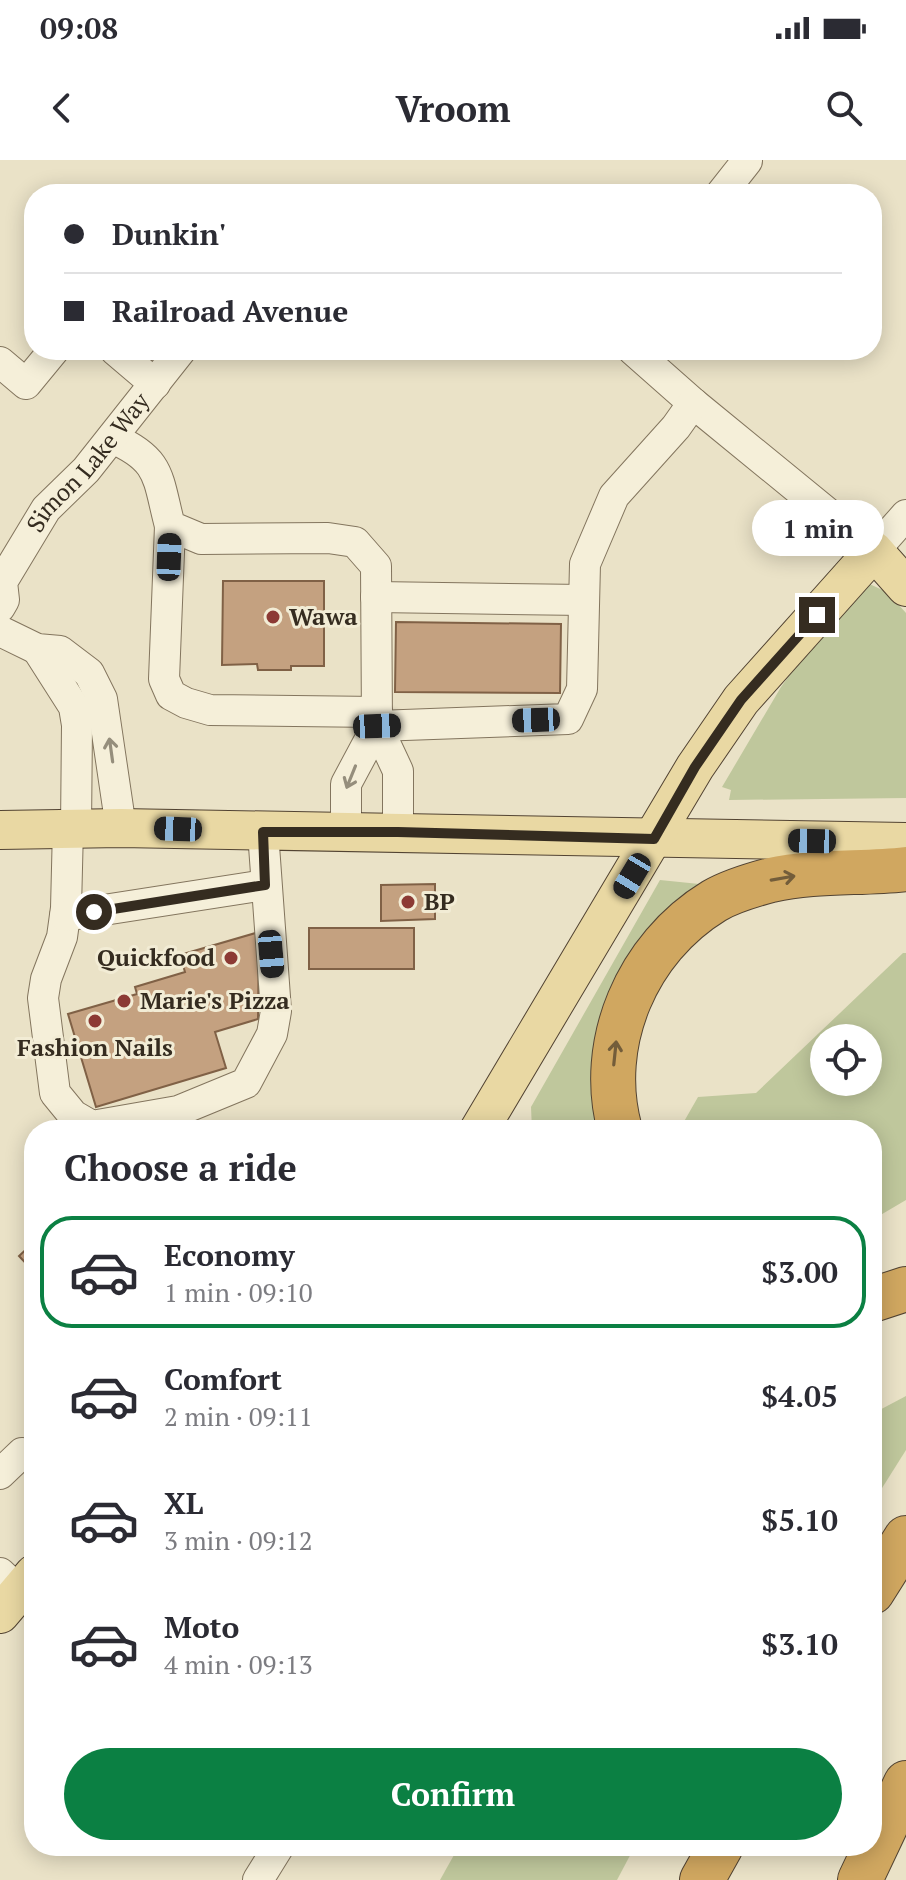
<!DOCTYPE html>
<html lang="en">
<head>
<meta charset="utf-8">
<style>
  body { margin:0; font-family:"PT Serif",serif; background:#f7f7f7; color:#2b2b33; height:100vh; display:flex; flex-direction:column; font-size:30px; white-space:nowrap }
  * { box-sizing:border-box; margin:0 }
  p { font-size:26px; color:#7c7c81 }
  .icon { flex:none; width:44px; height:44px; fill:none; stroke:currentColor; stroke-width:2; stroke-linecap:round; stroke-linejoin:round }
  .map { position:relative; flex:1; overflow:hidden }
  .sheet { position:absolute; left:24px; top:960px; width:858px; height:736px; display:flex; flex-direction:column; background:#fff; border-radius:32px; box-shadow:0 4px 20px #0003 }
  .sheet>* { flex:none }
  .banner { position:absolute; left:24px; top:24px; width:858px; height:176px; border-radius:32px; box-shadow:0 4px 20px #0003; display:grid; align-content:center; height:176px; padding:0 40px; background:#fff }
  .fabs { position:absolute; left:810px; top:864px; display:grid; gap:16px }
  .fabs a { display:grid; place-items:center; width:72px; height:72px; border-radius:50%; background:#fff; box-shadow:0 4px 20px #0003; font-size:40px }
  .end { position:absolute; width:36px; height:36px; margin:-18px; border:10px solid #352c20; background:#fff; box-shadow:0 0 0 4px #fff }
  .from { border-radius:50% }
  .bubble { position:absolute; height:56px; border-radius:28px; background:#fff; box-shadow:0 4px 20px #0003; font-size:26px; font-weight:600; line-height:56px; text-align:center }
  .car { position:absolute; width:24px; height:48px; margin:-24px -12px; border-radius:10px; box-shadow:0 0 6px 2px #0007; background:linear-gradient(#222 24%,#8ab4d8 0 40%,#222 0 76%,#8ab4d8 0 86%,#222 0) }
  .banner b { display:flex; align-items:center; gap:28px; height:76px; font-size:30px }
  .banner b+b { border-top:2px solid #e1e1e2 }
  .banner i { width:20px; height:20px; background:#2b2b33 }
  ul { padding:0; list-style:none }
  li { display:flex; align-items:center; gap:24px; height:112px; margin:0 16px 12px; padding:0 24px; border:4px solid transparent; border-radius:32px }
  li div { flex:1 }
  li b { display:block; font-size:30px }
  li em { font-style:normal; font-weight:600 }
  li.active { border-color:#0b8043 }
  li>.icon { width:72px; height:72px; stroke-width:1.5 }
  h2 { padding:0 40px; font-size:36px; line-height:96px }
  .cta { display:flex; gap:16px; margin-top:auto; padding:16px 40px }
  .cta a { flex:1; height:92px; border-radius:48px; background:#0b8043; color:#fff; font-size:32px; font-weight:600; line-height:92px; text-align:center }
  .status { display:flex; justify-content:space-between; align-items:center; height:56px; padding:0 40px; background:#fff; direction:ltr }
  .status svg { height:22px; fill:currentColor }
  header { display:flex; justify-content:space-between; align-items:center; height:104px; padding:0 40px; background:#fff; font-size:36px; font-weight:600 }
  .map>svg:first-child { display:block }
  .green { fill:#bfc79c; fill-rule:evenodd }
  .building { fill:#c4a180; stroke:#806146; stroke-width:2 }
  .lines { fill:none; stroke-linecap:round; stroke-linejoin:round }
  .minor-casing { stroke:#83755e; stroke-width:32 }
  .major-casing { stroke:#524332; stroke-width:40 }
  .highway-casing { stroke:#524332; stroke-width:46 }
  .minor { stroke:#f5efd9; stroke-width:30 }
  .major { stroke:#e9d8a3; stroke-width:38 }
  .highway { stroke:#d0a760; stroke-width:44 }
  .oneway { stroke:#958e7c }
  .oneway2 { stroke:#735d3a }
  .route { stroke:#352c20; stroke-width:10 }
  .poi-dot { fill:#8c3a34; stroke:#f2ecd5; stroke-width:3 }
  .labels { text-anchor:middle; stroke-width:6; stroke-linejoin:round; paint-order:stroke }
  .street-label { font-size:24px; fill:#352c20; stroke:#f2ecd5 }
  .poi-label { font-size:24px; font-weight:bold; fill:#352c20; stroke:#f2ecd5; text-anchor:start }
</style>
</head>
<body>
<div class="status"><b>09:08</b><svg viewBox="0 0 49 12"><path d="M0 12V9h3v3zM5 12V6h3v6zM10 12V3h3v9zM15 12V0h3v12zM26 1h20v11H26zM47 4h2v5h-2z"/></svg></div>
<header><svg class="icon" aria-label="back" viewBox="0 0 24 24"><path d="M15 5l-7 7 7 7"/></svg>Vroom<svg class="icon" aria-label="search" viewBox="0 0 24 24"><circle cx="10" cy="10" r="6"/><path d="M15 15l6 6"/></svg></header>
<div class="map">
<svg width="906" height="1720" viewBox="0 0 906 1720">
  <rect width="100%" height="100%" fill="#eae2c7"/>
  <!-- green -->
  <g class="green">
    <polygon points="865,422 887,432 906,453 906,638 729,640 731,630 722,627 781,527 806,492"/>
    <polygon points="660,720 709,725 684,741 603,970 532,970 531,947"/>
    <path d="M903,793H906V1040L872,1060V970H685L682,965L698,937L756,933ZM868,878V922H824V878Z"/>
    <polygon points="906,1236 906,1290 872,1344 872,1254"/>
    <polygon points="459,1686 635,1686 617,1720 440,1720"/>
  </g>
  <!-- building -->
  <g class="building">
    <polygon points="223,421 324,421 324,506 291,506 291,510 258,510 257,504 222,505"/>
    <polygon points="396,462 561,464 560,533 395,532"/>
    <polygon points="435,724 435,759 381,761 381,725"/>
    <rect x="309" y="768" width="105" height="41"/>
    <polygon points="259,772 258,859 215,872 226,908 96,947 68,854 137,834 135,827 185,812 180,795"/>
    <polygon points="34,1082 34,1112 19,1096"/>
  </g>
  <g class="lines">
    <defs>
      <g id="minor">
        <polyline points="721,34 747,1"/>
        <polyline points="115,190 155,224"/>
        <polyline points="633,190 693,243 874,391 906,355"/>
        <polyline points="0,202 26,224 54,190"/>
        <path d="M112,278C162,300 157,317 170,366L201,379L328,378L355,382L376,406L377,566L398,611V672"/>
        <polyline points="170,366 164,519 171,535 186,543 210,550 377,552"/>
        <polyline points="376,437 584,440"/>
        <path id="s1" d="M0,447L4,440L2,422L46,349L86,310L181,190"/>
        <polyline points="0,471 37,489 60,491 89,513 102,539 121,668"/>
        <polyline points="37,489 74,547 77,565 76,668"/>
        <polyline points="377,566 568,559 582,529 585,404 614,336 676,267 693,243"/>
        <polyline points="68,668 66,748 62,777 46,819 43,838 55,933 73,955 92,966 178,951 246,923 272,874 276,851 263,672"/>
        <polyline points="346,674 346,624 377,566"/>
        <polyline points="65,756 265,725"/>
        <polyline points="0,1314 22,1293"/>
        <polyline points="0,1413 18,1430"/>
        <polyline points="258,1720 279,1686"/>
      </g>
      <g id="major">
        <polyline points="0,670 121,668 906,682"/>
        <polyline points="479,970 695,607 741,540 874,391 906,427"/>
        <polyline points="0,1454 34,1414"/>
      </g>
      <g id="highway">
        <path d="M620,970C596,883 637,788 714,741C731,731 752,725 771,720C815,710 862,714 906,709"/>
        <polyline points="872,1140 906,1129"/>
        <polyline points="872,1432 906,1378"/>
        <polyline points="702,1720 721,1686"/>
        <polyline points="860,1720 906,1623"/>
      </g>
    </defs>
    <!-- minor casing -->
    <use href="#minor" class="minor-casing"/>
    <!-- major casing -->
    <use href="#major" class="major-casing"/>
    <!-- highway casing -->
    <use href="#highway" class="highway-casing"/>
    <!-- minor -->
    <use href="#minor" class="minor"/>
    <!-- major -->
    <use href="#major" class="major"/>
    <!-- highway -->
    <use href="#highway" class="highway"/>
  </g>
  <!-- one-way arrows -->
  <defs><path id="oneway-shaft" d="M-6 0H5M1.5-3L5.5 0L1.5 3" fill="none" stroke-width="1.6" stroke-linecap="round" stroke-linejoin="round" transform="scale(2)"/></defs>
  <g class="oneway">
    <use href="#oneway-shaft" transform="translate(111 590) rotate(-98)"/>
    <use href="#oneway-shaft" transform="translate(351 617) rotate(112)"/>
  </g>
  <g class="oneway2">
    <use href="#oneway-shaft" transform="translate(783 718) rotate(-10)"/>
    <use href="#oneway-shaft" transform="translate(615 893) rotate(-84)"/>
  </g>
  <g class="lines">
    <!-- route -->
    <polyline class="route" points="94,752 265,725 263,672 398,672 654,679 695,607 741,540 817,455"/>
  </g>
  <!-- markers -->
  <g class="poi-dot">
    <circle cx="273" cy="457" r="8"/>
    <circle cx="408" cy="742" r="8"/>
    <circle cx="231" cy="798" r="8"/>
    <circle cx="124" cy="841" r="8"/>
    <circle cx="95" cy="861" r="8"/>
  </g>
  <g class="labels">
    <!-- street labels -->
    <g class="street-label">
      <text dy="8" stroke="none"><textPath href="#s1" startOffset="174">Simon Lake Way</textPath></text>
    </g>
    <!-- poi labels -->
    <g class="poi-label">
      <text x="289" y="465">Wawa</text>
      <text x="424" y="750">BP</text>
      <text x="215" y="806" text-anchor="end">Quickfood</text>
      <text x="140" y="849">Marie's Pizza</text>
      <text x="95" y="896" text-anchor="middle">Fashion Nails</text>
    </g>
  </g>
</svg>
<div class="fabs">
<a><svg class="icon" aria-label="locate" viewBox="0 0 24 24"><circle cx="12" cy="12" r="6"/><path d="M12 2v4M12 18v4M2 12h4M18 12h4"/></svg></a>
</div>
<i class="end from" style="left:94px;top:752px"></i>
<i class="end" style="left:817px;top:455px"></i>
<div class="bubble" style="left:752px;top:340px;width:132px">1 min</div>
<i class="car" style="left:169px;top:397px;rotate:2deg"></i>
<i class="car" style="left:536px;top:560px;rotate:268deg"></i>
<i class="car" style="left:377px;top:566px;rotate:88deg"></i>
<i class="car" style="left:178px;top:669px;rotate:272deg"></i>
<i class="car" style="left:812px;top:681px;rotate:271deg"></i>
<i class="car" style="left:632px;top:716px;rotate:211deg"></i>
<i class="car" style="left:271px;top:794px;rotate:175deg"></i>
<div class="banner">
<b><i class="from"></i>Dunkin'</b>
<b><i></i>Railroad Avenue</b>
</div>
<section class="sheet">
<h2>Choose a ride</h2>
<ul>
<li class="active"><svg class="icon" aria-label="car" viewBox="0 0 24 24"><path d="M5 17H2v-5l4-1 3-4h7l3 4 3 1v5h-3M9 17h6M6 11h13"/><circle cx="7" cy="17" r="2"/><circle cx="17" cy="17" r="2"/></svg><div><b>Economy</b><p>1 min · 09:10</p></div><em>$3.00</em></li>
<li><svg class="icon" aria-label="car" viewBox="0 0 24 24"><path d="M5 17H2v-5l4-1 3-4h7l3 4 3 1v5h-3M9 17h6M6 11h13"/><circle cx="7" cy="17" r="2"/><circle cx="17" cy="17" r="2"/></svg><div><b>Comfort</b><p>2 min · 09:11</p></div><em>$4.05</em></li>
<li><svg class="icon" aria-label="car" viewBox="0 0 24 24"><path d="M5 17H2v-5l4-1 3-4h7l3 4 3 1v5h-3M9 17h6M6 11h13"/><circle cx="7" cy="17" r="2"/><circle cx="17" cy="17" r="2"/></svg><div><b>XL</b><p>3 min · 09:12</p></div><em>$5.10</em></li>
<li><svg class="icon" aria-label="car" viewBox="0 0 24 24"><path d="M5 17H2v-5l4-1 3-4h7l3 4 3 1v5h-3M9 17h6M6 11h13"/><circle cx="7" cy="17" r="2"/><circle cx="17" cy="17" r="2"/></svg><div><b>Moto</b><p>4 min · 09:13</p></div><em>$3.10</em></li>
</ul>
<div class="cta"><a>Confirm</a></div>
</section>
</div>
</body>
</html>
